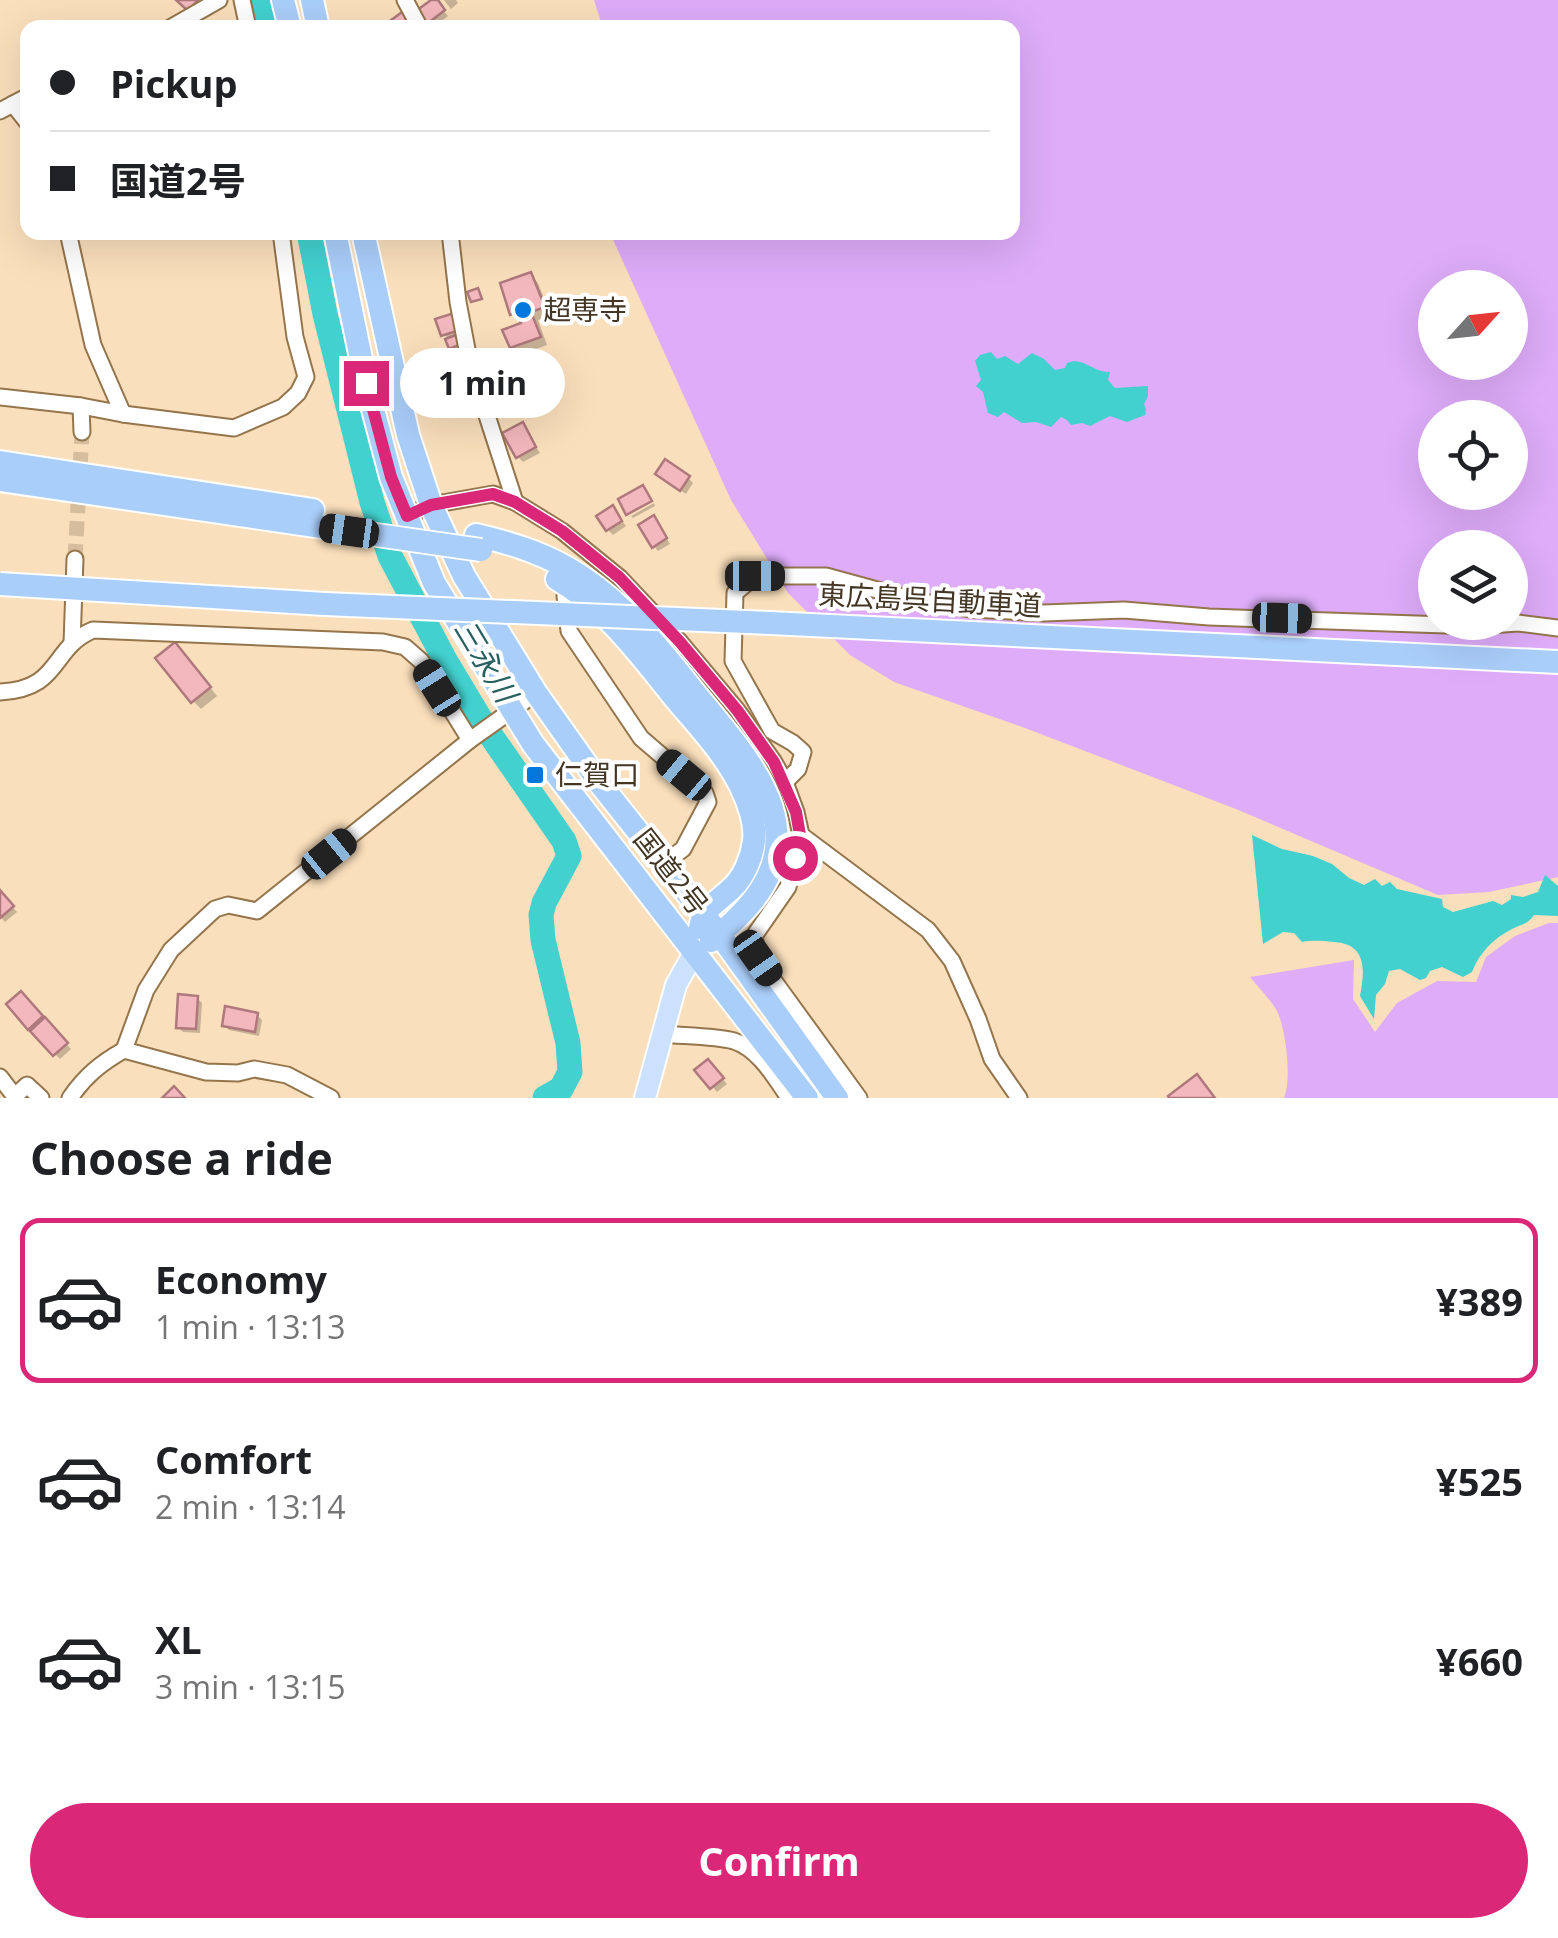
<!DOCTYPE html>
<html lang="en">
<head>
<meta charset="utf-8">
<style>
  body { margin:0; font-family:"Open Sans","Noto Sans JP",sans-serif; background:#f6f6f6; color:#202124; height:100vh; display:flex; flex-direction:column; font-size:38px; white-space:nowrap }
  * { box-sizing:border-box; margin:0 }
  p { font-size:32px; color:#757577 }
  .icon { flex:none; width:55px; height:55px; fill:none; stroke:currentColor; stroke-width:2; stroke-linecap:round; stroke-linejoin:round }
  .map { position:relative; height:1098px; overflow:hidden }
  .side { display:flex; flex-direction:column; background:#fff; flex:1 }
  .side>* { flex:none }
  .banner { position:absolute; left:20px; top:20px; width:1000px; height:220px; border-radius:20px; box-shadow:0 10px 40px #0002; display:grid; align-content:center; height:220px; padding:0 30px; background:#fff }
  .needle { width:65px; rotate:63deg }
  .buttons { position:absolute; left:1418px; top:270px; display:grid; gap:20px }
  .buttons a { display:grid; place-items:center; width:110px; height:110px; border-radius:50%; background:#fff; box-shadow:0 10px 40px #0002; font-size:50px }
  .end { position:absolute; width:45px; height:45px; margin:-22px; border:12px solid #db2777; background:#fff; box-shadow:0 0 0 5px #fff }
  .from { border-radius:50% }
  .bubble { position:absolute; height:70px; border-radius:35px; background:#fff; box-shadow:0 10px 40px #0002; font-size:32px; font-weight:700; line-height:70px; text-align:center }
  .car { position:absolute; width:30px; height:60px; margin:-30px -15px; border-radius:12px; box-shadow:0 0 8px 2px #0007; background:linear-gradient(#222 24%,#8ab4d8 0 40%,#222 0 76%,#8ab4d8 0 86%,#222 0) }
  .banner b { display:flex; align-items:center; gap:35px; height:95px; font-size:38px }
  .banner b+b { border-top:2px solid #e0e0e0 }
  .banner i { width:25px; height:25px; background:#202124 }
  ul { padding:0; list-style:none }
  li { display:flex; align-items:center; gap:30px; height:165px; margin:0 20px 15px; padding:0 10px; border:5px solid transparent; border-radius:20px }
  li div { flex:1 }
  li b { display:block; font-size:38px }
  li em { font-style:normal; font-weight:700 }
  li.current { border-color:#db2777 }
  li>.icon { width:90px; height:90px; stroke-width:1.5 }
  h2 { padding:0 30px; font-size:45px; line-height:120px }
  .action { display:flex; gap:20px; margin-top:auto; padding:20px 30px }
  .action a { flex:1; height:115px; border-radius:60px; background:#db2777; color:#fff; font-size:40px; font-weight:700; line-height:115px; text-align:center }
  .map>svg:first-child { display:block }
  .green { fill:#deacf9; fill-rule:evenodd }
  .water { fill:#42d1cf }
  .shadow { fill:#0003 }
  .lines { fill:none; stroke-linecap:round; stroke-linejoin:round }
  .river { stroke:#42d1cf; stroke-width:25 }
  .building { fill:#f3b8bd; stroke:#ae787c; stroke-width:2.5 }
  .minor-tunnel { stroke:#d5bd9e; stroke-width:15; stroke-dasharray:15 8; stroke-linecap:butt }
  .minor-casing { stroke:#94754c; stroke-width:19 }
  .major-casing { stroke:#fff; stroke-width:24 }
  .highway-casing { stroke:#fff; stroke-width:26 }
  .minor { stroke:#fff; stroke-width:15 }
  .major { stroke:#cce2fc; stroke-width:20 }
  .highway { stroke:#aacefa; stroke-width:22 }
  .highway-bridge-casing { stroke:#fff; stroke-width:26; stroke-linecap:butt }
  .highway-bridge { stroke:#aacefa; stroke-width:22 }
  .route { stroke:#db2777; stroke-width:12 }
  .poi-dot { fill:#0278df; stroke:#fff; stroke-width:4 }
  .labels { text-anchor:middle; stroke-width:8; stroke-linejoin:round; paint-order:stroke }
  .poi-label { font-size:28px; fill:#433624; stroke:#fff; text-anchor:start }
  .street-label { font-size:28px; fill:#433624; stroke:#fff }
  .water-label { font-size:30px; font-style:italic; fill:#286160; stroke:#fff }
</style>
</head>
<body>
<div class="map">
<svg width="1558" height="1098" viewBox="0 0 1558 1098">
  <rect width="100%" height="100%" fill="#fadfbc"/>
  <!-- green -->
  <g class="green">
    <path d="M594,0H1558V877L1489,892L1438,895L1236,809L1025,728L894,682L850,655L788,593L731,500L610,233L1012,232V28L600,27L602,25ZM1435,288H1510V362H1435ZM1435,418H1510V492H1435ZM1435,548H1510V622H1435Z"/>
    <path d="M1549,923H1558V1098H1284C1292,1079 1286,1027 1276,1009C1269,998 1258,987 1250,977L1354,960L1353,999L1375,1032L1397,1003L1437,981L1476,982L1486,957L1515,936Z"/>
  </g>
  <!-- water -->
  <g class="water">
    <path d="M991,352L997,359L1005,356L1018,364L1032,353L1044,359L1055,370L1065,368L1067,363C1084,356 1092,373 1110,372L1108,380L1115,388L1148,386V396L1144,404L1146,409L1145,415L1127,422L1110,416L1090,426L1082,423L1071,425L1067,420L1061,417L1051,427L1036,422L1022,423L1004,412L998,417L988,413L983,392L976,386L981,380L975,361L980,355Z"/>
    <path d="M1252,835L1282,849L1313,856L1332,864L1349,878L1364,885L1375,879L1382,886L1390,882L1397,889L1442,899L1443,907L1453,912L1493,901L1502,905L1511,899V895L1523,897L1538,892L1545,875L1558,886V916L1534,915C1527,925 1522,924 1512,929C1494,938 1479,953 1472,972L1463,977L1442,967L1430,971L1426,978L1420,980L1400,969L1389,971L1385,984L1376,995L1374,1019L1360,996C1365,970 1367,944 1334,942C1322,941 1313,940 1302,942L1294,933L1283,932L1263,944Z"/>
  </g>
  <!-- shadow -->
  <g class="shadow">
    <polygon points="435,0 448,16 433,28 420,11"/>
    <polygon points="444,0 456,0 458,3 451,9"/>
    <polygon points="206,232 231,232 232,239 214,240"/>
    <polygon points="530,274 538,283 551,316 538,320 547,345 517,356 522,361 526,375 512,380 507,375 502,361 520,355 512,347 524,325 513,314"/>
    <polygon points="439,320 463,335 456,337 459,347 453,349 451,347"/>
    <polygon points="522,425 540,453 523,462 518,457"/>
    <polygon points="688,478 693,483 686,494 663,479"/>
    <polygon points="654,503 655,506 633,518 631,516"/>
    <polygon points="617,514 626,526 613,535 608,530"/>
    <polygon points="658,524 670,544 658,551 654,546"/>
    <polygon points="183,653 217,696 201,709 193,701"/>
    <polygon points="0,893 17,912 5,922 0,916"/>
    <polygon points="21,994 71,1049 60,1059 30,1028"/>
    <polygon points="197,998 202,1003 200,1033 183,1032 178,1027"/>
    <polygon points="257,1015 262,1020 259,1036 229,1030 224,1025"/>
    <polygon points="708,1062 727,1084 717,1092 698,1070"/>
  </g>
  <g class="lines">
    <!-- river -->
    <g class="river">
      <polyline points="260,0 266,28"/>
      <polyline points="309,232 325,314 372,502 390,556 446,662 485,727 564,841 569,856 544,903 541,915 543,940 568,1043 570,1072 561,1089 545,1098"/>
    </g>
  </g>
  <!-- building -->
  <g class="building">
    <polygon points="176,0 198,0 188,11"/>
    <polygon points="431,0 438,0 445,10 427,24 416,11"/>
    <polygon points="402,12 414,28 383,28 382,27"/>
    <polygon points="531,272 545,307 531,312 541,337 510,348 502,330 521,323 517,313 510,315 500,283"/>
    <polygon points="478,288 482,299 471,302 467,292"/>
    <polygon points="454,313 460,330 441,336 435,319"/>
    <polygon points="456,335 459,345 449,349 445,339"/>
    <polygon points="517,353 523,370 505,377 499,359"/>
    <polygon points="455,362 458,372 447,376 444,366"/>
    <polygon points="464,376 467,386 457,390 453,380"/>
    <polygon points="462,396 466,406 455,410 452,400"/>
    <polygon points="523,422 536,447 516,458 502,433"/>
    <polygon points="665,459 690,476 680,491 655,474"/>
    <polygon points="643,485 652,501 626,515 618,499"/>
    <polygon points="613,505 622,521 606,531 596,516"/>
    <polygon points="654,515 667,538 652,548 638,525"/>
    <polygon points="175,642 211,687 191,703 155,658"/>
    <polygon points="0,890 14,906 0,918"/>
    <polygon points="21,991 43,1016 28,1030 6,1004"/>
    <polygon points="178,994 198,996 196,1029 176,1028"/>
    <polygon points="225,1006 258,1013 255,1032 222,1026"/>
    <polygon points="45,1017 68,1043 53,1056 30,1031"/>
    <polygon points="708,1059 724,1078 710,1089 694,1070"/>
    <polygon points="1197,1074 1215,1098 1169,1098 1168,1096"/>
    <polygon points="174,1086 185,1098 162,1098"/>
  </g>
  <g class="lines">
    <!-- minor-tunnel -->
    <polyline class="minor-tunnel" points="75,559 82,432"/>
    <defs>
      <g id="minor">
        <polyline points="242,0 248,28"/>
        <polyline points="405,0 420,28"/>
        <polyline points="170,28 219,0"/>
        <polyline points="13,104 28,123"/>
        <polyline points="0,111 28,96"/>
        <polyline points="68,232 93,345 123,414"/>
        <polyline points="450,232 458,302 469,360 515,502"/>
        <polyline points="0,397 81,406 123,414 234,428 283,407 298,393 306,377 295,337 281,232"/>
        <polyline points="81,406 82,432"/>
        <polyline points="407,516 431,505 493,494 515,502 562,531 620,578 680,642 737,710 774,762 785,782 796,812 801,835 788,887 754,936 758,959 859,1098"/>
        <polyline points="565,596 569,631 641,738 705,793 708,802 683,849 663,864"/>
        <polyline points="72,643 75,559"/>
        <path d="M0,692C62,689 50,648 93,630L383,642L405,647L421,661L470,740"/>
        <polyline points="785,782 798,769 803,752 793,743 772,731 733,661 735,593 755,576 826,576 921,602 972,609 1044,613 1124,610 1209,617 1475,626 1518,623 1558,628"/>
        <polyline points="801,835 928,930 952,961 978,1019 992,1059 1019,1098"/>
        <path d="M662,1034C682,1036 716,1036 734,1041C759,1049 775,1078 789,1098"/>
        <polyline points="124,1050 206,1072 238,1073 254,1069 287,1075 331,1098"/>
        <polyline points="0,1077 16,1098"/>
        <polyline points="15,1096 27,1085 41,1098"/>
        <path d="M70,1098C85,1076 101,1063 124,1050L146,990L171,950L215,909L228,905L257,911L470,740L536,693"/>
      </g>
      <polyline id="major" points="645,1098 676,985 695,951"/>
      <g id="highway">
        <polyline points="283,0 290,28"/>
        <polyline points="312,0 318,28"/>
        <polyline points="335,232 366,383 391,477 434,583 533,744 807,1098"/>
        <polyline points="363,232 408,435 431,505 464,576 536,693 601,785 720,935 837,1098"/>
        <polyline points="0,462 313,510"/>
        <polyline points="0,480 349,531"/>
        <path d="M476,535C515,544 549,555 582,577C626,606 662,651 694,692C750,761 822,834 739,916C730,925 721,934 711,941"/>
        <path d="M557,579C607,608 643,659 679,703C702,730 727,757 742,789C749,804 756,824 754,841C752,857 744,877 732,888C717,903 704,906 700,928"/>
        <polyline points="770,623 1558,662"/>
      </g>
    </defs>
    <!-- minor casing -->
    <use href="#minor" class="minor-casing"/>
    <!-- major casing -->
    <use href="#major" class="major-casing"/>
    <!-- highway casing -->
    <use href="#highway" class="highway-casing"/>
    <!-- minor -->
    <use href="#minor" class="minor"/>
    <!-- major -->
    <use href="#major" class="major"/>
    <!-- highway -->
    <use href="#highway" class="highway"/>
    <defs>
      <g id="highway-bridge">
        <polyline points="349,531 481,550"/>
        <polyline points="0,584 325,604 770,623"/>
      </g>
    </defs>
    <!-- highway-bridge casing -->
    <use href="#highway-bridge" class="highway-bridge-casing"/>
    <!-- highway-bridge -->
    <use href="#highway-bridge" class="highway-bridge"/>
  </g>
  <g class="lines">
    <!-- route -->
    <polyline class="route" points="366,383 391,477 407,516 431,505 493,494 515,502 562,531 620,578 680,642 737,710 774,762 796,812 800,835 795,858"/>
  </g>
  <!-- markers -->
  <g class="poi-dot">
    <circle cx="523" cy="310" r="10"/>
    <rect x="525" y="765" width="20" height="20" rx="5"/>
  </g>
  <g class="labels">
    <!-- poi labels -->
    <g class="poi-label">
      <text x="543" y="320">超専寺</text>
      <text x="555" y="785">仁賀口</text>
    </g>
    <!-- street labels -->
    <g class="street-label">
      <text transform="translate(930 600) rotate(3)" y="10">東広島呉自動車道</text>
      <text transform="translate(671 872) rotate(52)" y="10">国道2号</text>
    </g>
    <!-- water labels -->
    <g class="water-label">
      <text transform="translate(485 661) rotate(59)" y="10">三永川</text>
    </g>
  </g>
</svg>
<div class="buttons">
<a><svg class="needle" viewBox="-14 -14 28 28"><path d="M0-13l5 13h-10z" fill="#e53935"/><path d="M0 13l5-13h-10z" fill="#757577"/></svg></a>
<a><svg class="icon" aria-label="locate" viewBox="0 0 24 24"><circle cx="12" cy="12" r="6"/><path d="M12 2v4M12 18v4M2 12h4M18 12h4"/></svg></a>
<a><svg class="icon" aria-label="layers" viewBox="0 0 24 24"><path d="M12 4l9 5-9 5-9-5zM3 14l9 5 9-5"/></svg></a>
</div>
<i class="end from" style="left:795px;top:858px"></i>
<i class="end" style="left:366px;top:383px"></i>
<div class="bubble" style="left:400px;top:348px;width:165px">1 min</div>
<i class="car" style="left:349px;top:531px;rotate:278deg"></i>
<i class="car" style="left:755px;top:576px;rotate:90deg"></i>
<i class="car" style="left:1282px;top:618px;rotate:92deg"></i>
<i class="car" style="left:437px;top:688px;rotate:328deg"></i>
<i class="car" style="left:684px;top:775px;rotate:310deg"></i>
<i class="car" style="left:329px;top:854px;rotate:51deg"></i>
<i class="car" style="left:758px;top:958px;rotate:145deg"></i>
<div class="banner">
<b><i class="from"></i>Pickup</b>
<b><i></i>国道2号</b>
</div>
</div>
<section class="side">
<h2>Choose a ride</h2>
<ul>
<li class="current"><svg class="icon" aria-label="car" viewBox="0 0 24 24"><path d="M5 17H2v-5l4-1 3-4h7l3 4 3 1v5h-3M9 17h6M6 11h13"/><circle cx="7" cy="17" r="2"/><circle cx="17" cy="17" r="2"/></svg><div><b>Economy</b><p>1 min · 13:13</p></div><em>¥389</em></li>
<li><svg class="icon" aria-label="car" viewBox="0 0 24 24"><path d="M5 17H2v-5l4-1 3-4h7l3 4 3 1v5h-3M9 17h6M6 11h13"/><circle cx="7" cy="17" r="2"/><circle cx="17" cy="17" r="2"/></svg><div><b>Comfort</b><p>2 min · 13:14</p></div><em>¥525</em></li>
<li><svg class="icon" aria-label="car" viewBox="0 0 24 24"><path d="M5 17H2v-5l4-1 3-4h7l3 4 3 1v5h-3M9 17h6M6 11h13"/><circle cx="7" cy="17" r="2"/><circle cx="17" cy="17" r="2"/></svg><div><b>XL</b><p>3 min · 13:15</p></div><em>¥660</em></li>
</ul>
<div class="action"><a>Confirm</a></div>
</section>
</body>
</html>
